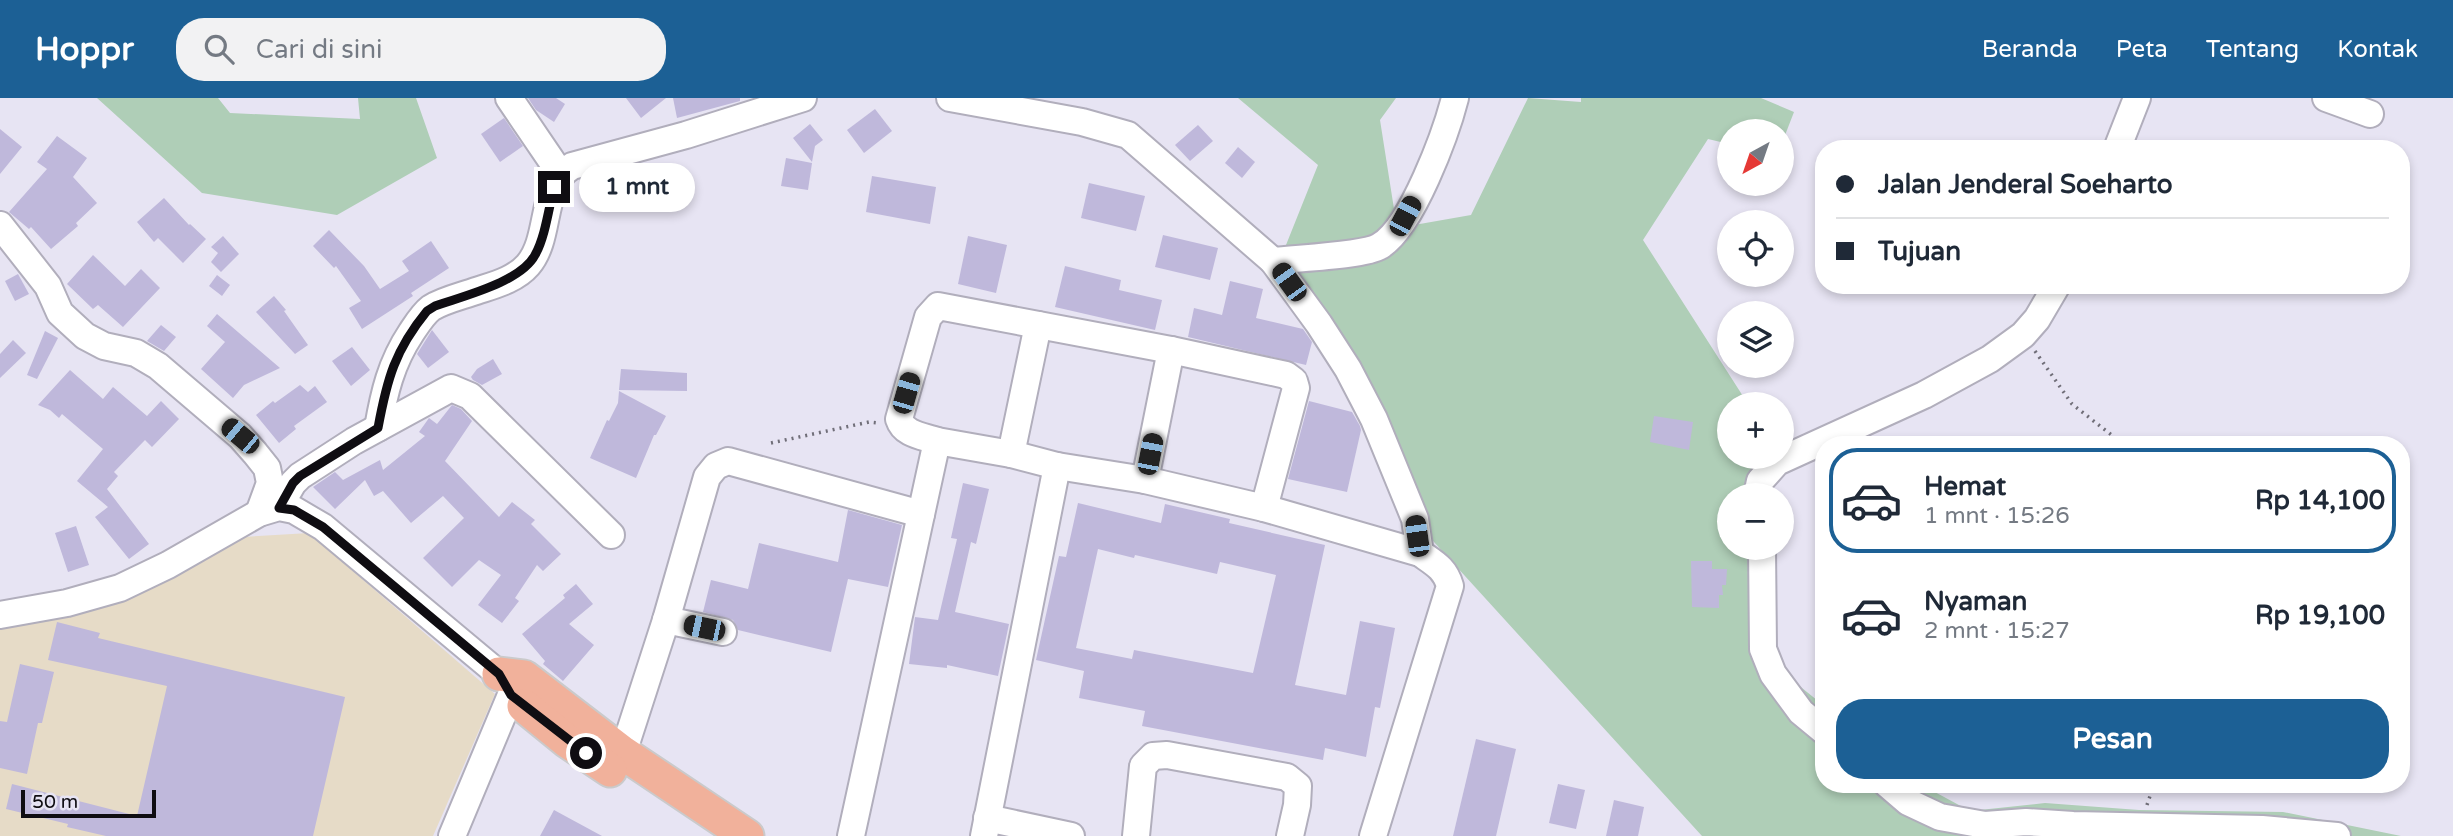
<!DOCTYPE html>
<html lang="id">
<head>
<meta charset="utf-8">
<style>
  body { margin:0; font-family:"Varela Round",sans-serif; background:#f2f2f3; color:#1f2937; height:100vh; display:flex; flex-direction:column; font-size:26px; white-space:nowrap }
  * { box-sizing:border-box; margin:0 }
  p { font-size:23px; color:#747a83 }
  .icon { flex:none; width:38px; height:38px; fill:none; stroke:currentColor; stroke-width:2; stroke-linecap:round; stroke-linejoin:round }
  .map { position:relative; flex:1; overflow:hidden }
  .drawer { position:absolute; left:1815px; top:338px; width:595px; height:357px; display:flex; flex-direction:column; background:#fff; border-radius:28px; box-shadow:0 4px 10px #0003 }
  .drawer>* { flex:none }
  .top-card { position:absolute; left:1815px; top:42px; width:595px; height:154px; border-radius:28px; box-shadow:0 4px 10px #0003; display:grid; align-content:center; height:154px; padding:0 21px; background:#fff }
  .needle { width:46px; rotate:220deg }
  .fabs { position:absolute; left:1717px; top:21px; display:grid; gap:14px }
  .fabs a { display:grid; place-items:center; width:77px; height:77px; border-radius:50%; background:#fff; box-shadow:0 4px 10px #0003; font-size:35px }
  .scale { position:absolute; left:21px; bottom:18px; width:135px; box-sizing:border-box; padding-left:7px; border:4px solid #0f0d12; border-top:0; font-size:19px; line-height:24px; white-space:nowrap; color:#0f0d12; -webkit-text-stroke:5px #e7e4f3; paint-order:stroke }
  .end { position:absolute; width:32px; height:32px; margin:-16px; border:9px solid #0f0d12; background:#fff; box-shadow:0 0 0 4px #fff }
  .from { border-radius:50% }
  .bubble { position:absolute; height:49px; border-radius:24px; background:#fff; box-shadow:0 4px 10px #0003; font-size:23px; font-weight:700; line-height:49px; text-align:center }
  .car { position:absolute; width:21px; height:42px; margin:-21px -10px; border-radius:9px; box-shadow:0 0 5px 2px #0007; background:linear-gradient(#222 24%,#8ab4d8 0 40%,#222 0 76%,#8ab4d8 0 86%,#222 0) }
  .top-card b { display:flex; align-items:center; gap:24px; height:66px; font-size:26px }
  .top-card b+b { border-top:2px solid #e0e1e3 }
  .top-card i { width:18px; height:18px; background:#1f2937 }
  ul { padding:12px 0 0; list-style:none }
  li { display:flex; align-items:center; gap:21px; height:105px; margin:0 14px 10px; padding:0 7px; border:4px solid transparent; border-radius:28px }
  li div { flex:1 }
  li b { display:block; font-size:26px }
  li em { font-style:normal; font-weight:700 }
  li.on { border-color:#1c6095 }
  li>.icon { width:63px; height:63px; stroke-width:1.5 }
  .action { display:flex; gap:14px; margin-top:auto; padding:14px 21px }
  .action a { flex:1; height:80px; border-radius:28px; background:#1c6095; color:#fff; font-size:28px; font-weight:700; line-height:80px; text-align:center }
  header { display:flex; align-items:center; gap:42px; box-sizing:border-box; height:98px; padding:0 35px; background:#1c6095; color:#fff }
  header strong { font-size:33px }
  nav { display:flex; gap:38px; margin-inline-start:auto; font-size:24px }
  .search { width:490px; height:63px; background:#f2f2f3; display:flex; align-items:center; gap:18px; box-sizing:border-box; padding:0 24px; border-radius:28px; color:#747a83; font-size:26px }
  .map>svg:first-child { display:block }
  .education { fill:#e6dbc7 }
  .green { fill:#afceb7 }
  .building { fill:#bfb8db; fill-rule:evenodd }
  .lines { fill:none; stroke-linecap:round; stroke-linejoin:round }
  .minor-casing { stroke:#b1aebc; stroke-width:30 }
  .major-casing { stroke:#cacacb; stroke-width:37 }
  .path { stroke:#706e78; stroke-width:3.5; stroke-dasharray:2 5; stroke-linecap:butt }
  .minor { stroke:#fff; stroke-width:26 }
  .major { stroke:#f1b19b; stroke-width:33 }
  .route { stroke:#0f0d12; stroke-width:9 }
</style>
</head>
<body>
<header>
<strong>Hoppr</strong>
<div class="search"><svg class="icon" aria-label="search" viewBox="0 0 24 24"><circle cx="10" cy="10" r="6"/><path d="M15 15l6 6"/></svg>Cari di sini</div>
<nav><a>Beranda</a><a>Peta</a><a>Tentang</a><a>Kontak</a></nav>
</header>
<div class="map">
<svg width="2453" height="738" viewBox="0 0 2453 738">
  <rect width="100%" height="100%" fill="#e7e4f3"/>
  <!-- education -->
  <polygon class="education" points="309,435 495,596 433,738 0,738 0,528 242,439"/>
  <!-- green -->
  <g class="green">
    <polygon points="97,0 218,0 230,15 360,21 358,0 416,0 437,60 337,117 202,95"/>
    <polygon points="1238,0 1396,0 1380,22 1397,130 1471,117 1528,0 1581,4 1581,0 1761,0 1794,14 1782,45 1782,33 1729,33 1729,46 1708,41 1643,142 1748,306 1729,306 1729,359 1771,359 1755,397 1729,397 1729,450 1759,450 1769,553 1781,573 1823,607 1824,686 1920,686 1970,713 2045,705 2139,712 2283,714 2401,738 1702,738 1424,433 1365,273 1280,162 1318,67"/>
  </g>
  <!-- building -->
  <g class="building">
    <polygon points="528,0 556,0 565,6 554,24 536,12"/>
    <polygon points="626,0 666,0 641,20"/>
    <polygon points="673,0 740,0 740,3 677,20"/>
    <polygon points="875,11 892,33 864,55 847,32"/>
    <polygon points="504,20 523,48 500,64 481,36"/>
    <polygon points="810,26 823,42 815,48 812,64 793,40"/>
    <polygon points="1198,27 1213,43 1190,63 1175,47"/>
    <polygon points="0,31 22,49 0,76"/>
    <polygon points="57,38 87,60 73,79 97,105 76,125 78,128 51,151 31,129 29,131 9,114 47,71 37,64"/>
    <polygon points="1238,49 1255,64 1242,80 1225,65"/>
    <polygon points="786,60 812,65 808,92 781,88"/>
    <polygon points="872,78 936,89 930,126 866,114"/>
    <polygon points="1089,85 1145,98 1136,133 1081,120"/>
    <polygon points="164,100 189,127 190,126 206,141 183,165 158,140 154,144 137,124"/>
    <polygon points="329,132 364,168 380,191 409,173 402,163 431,143 449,170 411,195 413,198 362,231 349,210 361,203 336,168 334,170 313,148"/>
    <polygon points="1163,137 1218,150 1210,182 1155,169"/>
    <polygon points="223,138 239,156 221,174 211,164 218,155 211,149"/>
    <polygon points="968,138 1007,147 996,195 958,186"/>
    <polygon points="93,157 125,188 141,171 160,190 123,229 98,207 93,211 67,186"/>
    <polygon points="1065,168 1121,182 1119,192 1162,202 1155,232 1055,209"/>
    <polygon points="18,176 29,196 15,203 5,183"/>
    <polygon points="217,177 230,187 222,198 209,188"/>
    <polygon points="1230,183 1263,191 1256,220 1303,231 1312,244 1306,267 1188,239 1194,210 1222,217"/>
    <polygon points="274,198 286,212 284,213 308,247 295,256 256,214"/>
    <polygon points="217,216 280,270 244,287 233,300 201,271 225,244 207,228"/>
    <polygon points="161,227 176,239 164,253 147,243"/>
    <polygon points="432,232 449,254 428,270 417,256"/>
    <polygon points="45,233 58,240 37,281 27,277"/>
    <polygon points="13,242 26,255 0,280 0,256"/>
    <polygon points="352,249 370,272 351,288 332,263"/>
    <polygon points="493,261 502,276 482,287 473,282 471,279 477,271"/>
    <polygon points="621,271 687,275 687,293 619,292"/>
    <polygon points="70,272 103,301 113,289 147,318 161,303 179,321 152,349 145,342 114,374 118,378 107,391 149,446 129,461 95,419 108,409 77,383 103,351 62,316 59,320 50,312 38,307"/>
    <polygon points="300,287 308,294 315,288 327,304 294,328 296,331 279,345 256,317 273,303 275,305"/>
    <polygon points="619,293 666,318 656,337 654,337 636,380 590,360 607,322 609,323 618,305"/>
    <polygon points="1309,303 1352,314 1360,328 1361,332 1347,394 1288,381"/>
    <polygon points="452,307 461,311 472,323 445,363 499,419 512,404 535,422 531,426 561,456 543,473 537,467 515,500 519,503 502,525 478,507 501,477 479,462 452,489 423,460 464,420 443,398 411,425 383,393 374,398 365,382 335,411 313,389 335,374 343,382 380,362 383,372 425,338 419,334 429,320 437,326"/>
    <polygon points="1654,318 1693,324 1689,352 1650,344"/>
    <polygon points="963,385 989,391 976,446 971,444 955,514 1009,526 998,578 947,567 947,570 909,566 915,519 938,522 957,441 951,440"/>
    <path d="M1078,405L1161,425L1165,406L1230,421L1229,425L1325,447L1295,587L1346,597L1360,523L1395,530L1380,610L1375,609L1366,659L1325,650L1323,662L1142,628L1145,613L1079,600L1084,573L1036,562L1059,458L1066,459ZM1098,451L1134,460L1135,457L1217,476L1220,464L1276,477L1253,575L1134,552L1132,561L1076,550Z"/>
    <polygon points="848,412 902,427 888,489 848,481 831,554 738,532 733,522 703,514 711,482 748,491 759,445 838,464"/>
    <polygon points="76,428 89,467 68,474 55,435"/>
    <polygon points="1691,463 1712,463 1712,471 1727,471 1726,487 1722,487 1723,497 1719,497 1719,510 1692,509"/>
    <polygon points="576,486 593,506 569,526 594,547 563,583 543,566 545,563 522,536 565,500 563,497"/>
    <polygon points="57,524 100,535 98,540 345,599 313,738 106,738 67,729 68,726 6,711 12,686 137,718 167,588 48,562"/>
    <polygon points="20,566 54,574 42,625 38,625 27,676 0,670 0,623 7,624"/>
    <polygon points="1476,641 1516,651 1496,738 1453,738"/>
    <polygon points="1558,686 1585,692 1576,731 1549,725"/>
    <polygon points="1614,702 1644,709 1638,738 1606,738"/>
    <polygon points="554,712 602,738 540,738"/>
  </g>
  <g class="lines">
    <defs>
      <g id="minor">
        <polyline points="509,0 560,75"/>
        <polyline points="950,0 1082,24 1128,37 1273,163 1319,226 1348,271 1374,321 1415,421 1420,455"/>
        <polyline points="2326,0 2370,16"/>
        <polyline points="2117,51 2137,0"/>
        <polyline points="0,127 48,188 60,215 85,238 104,248 136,255 158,268 240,338 255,355 267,370 270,385 259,415"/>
        <path d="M1273,163C1296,160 1364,158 1380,148C1412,129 1446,35 1455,0"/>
        <path d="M378,330C384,295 391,265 411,235C417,226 423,216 431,210C444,202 462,198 476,193C494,187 515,182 528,167C552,139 539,88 572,68L686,37L803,0"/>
        <path d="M937,343C923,338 904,337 899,321L928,219L938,208L1171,252L1286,277L1294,283L1296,290L1264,410"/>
        <polyline points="1011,356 1038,227"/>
        <polyline points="1145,382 1171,252"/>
        <polyline points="1757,397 1760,383 1777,364 1924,297 1990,261 2023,237 2037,221 2057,187"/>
        <polyline points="279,409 293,385 300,378 354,343 451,290 470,298 611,437"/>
        <polyline points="1762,450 1763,551 1773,576 1801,614 1824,633"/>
        <polyline points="0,517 67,505 120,490 168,467 259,415 279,409 294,412 323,429 499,576"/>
        <polyline points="666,522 723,534"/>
        <polyline points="623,655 666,522 707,379 716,368 728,363 921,416"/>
        <polyline points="1887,686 1908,704 1940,719 1985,727 2026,724 2073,727 2262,731 2337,738"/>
        <polyline points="987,720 1071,738"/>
        <polyline points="452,738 511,597 524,579"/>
        <path d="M851,738L937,343L1011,356L1057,368L1145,382L1264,410L1420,455C1434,465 1445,470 1450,488L1373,738"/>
        <polyline points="984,738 1057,368"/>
        <polyline points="1136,738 1143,668 1153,658 1167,657 1287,679 1298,688 1297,707 1290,738"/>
      </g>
      <g id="major">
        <polyline points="499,576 524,579 623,655 747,738"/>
        <polyline points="524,608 567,643 610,672"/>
      </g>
    </defs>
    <!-- minor casing -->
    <use href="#minor" class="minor-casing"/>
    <!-- major casing -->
    <use href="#major" class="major-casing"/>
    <!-- path -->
    <g class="path">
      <polyline points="2035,253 2072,306 2123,346"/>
      <polyline points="771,345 869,324 878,325"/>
      <polyline points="2147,707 2154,686"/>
    </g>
    <!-- minor -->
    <use href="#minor" class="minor"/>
    <!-- major -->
    <use href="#major" class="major"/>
  </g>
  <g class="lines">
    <!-- route -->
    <path class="route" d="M554,89C549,109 545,140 535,157C521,184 463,198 435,208L427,213C395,252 387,281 378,330L300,378L293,385L279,410L294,412L323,429L499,576L511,597L586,655"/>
  </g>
</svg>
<div class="fabs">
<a><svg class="needle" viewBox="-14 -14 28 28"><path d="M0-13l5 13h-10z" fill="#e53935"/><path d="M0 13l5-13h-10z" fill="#747a83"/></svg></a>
<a><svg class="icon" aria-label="locate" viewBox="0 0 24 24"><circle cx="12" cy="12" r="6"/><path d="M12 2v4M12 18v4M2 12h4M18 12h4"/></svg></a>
<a><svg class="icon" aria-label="layers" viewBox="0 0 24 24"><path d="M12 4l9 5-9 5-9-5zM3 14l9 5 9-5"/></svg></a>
<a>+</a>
<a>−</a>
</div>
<div class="scale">50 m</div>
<i class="end from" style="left:586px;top:655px"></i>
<i class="end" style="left:554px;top:89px"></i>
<div class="bubble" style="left:579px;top:65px;width:116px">1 mnt</div>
<i class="car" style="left:1405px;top:118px;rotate:28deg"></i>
<i class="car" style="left:1289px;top:184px;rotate:324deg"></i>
<i class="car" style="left:906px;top:295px;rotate:16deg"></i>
<i class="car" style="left:240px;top:338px;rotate:310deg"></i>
<i class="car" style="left:1150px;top:356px;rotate:11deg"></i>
<i class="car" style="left:1417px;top:438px;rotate:352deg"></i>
<i class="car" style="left:704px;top:530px;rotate:282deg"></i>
<div class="top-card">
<b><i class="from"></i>Jalan Jenderal Soeharto</b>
<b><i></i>Tujuan</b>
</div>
<section class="drawer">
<ul>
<li class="on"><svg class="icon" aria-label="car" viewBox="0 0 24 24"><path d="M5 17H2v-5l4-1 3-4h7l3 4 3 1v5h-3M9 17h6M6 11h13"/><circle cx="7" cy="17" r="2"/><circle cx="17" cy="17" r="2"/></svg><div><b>Hemat</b><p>1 mnt · 15:26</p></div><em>Rp 14,100</em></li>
<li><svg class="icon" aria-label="car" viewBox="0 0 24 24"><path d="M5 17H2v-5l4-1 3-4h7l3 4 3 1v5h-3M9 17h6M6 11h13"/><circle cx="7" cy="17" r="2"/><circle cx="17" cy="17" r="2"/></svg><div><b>Nyaman</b><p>2 mnt · 15:27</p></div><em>Rp 19,100</em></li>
</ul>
<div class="action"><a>Pesan</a></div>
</section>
</div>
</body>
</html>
